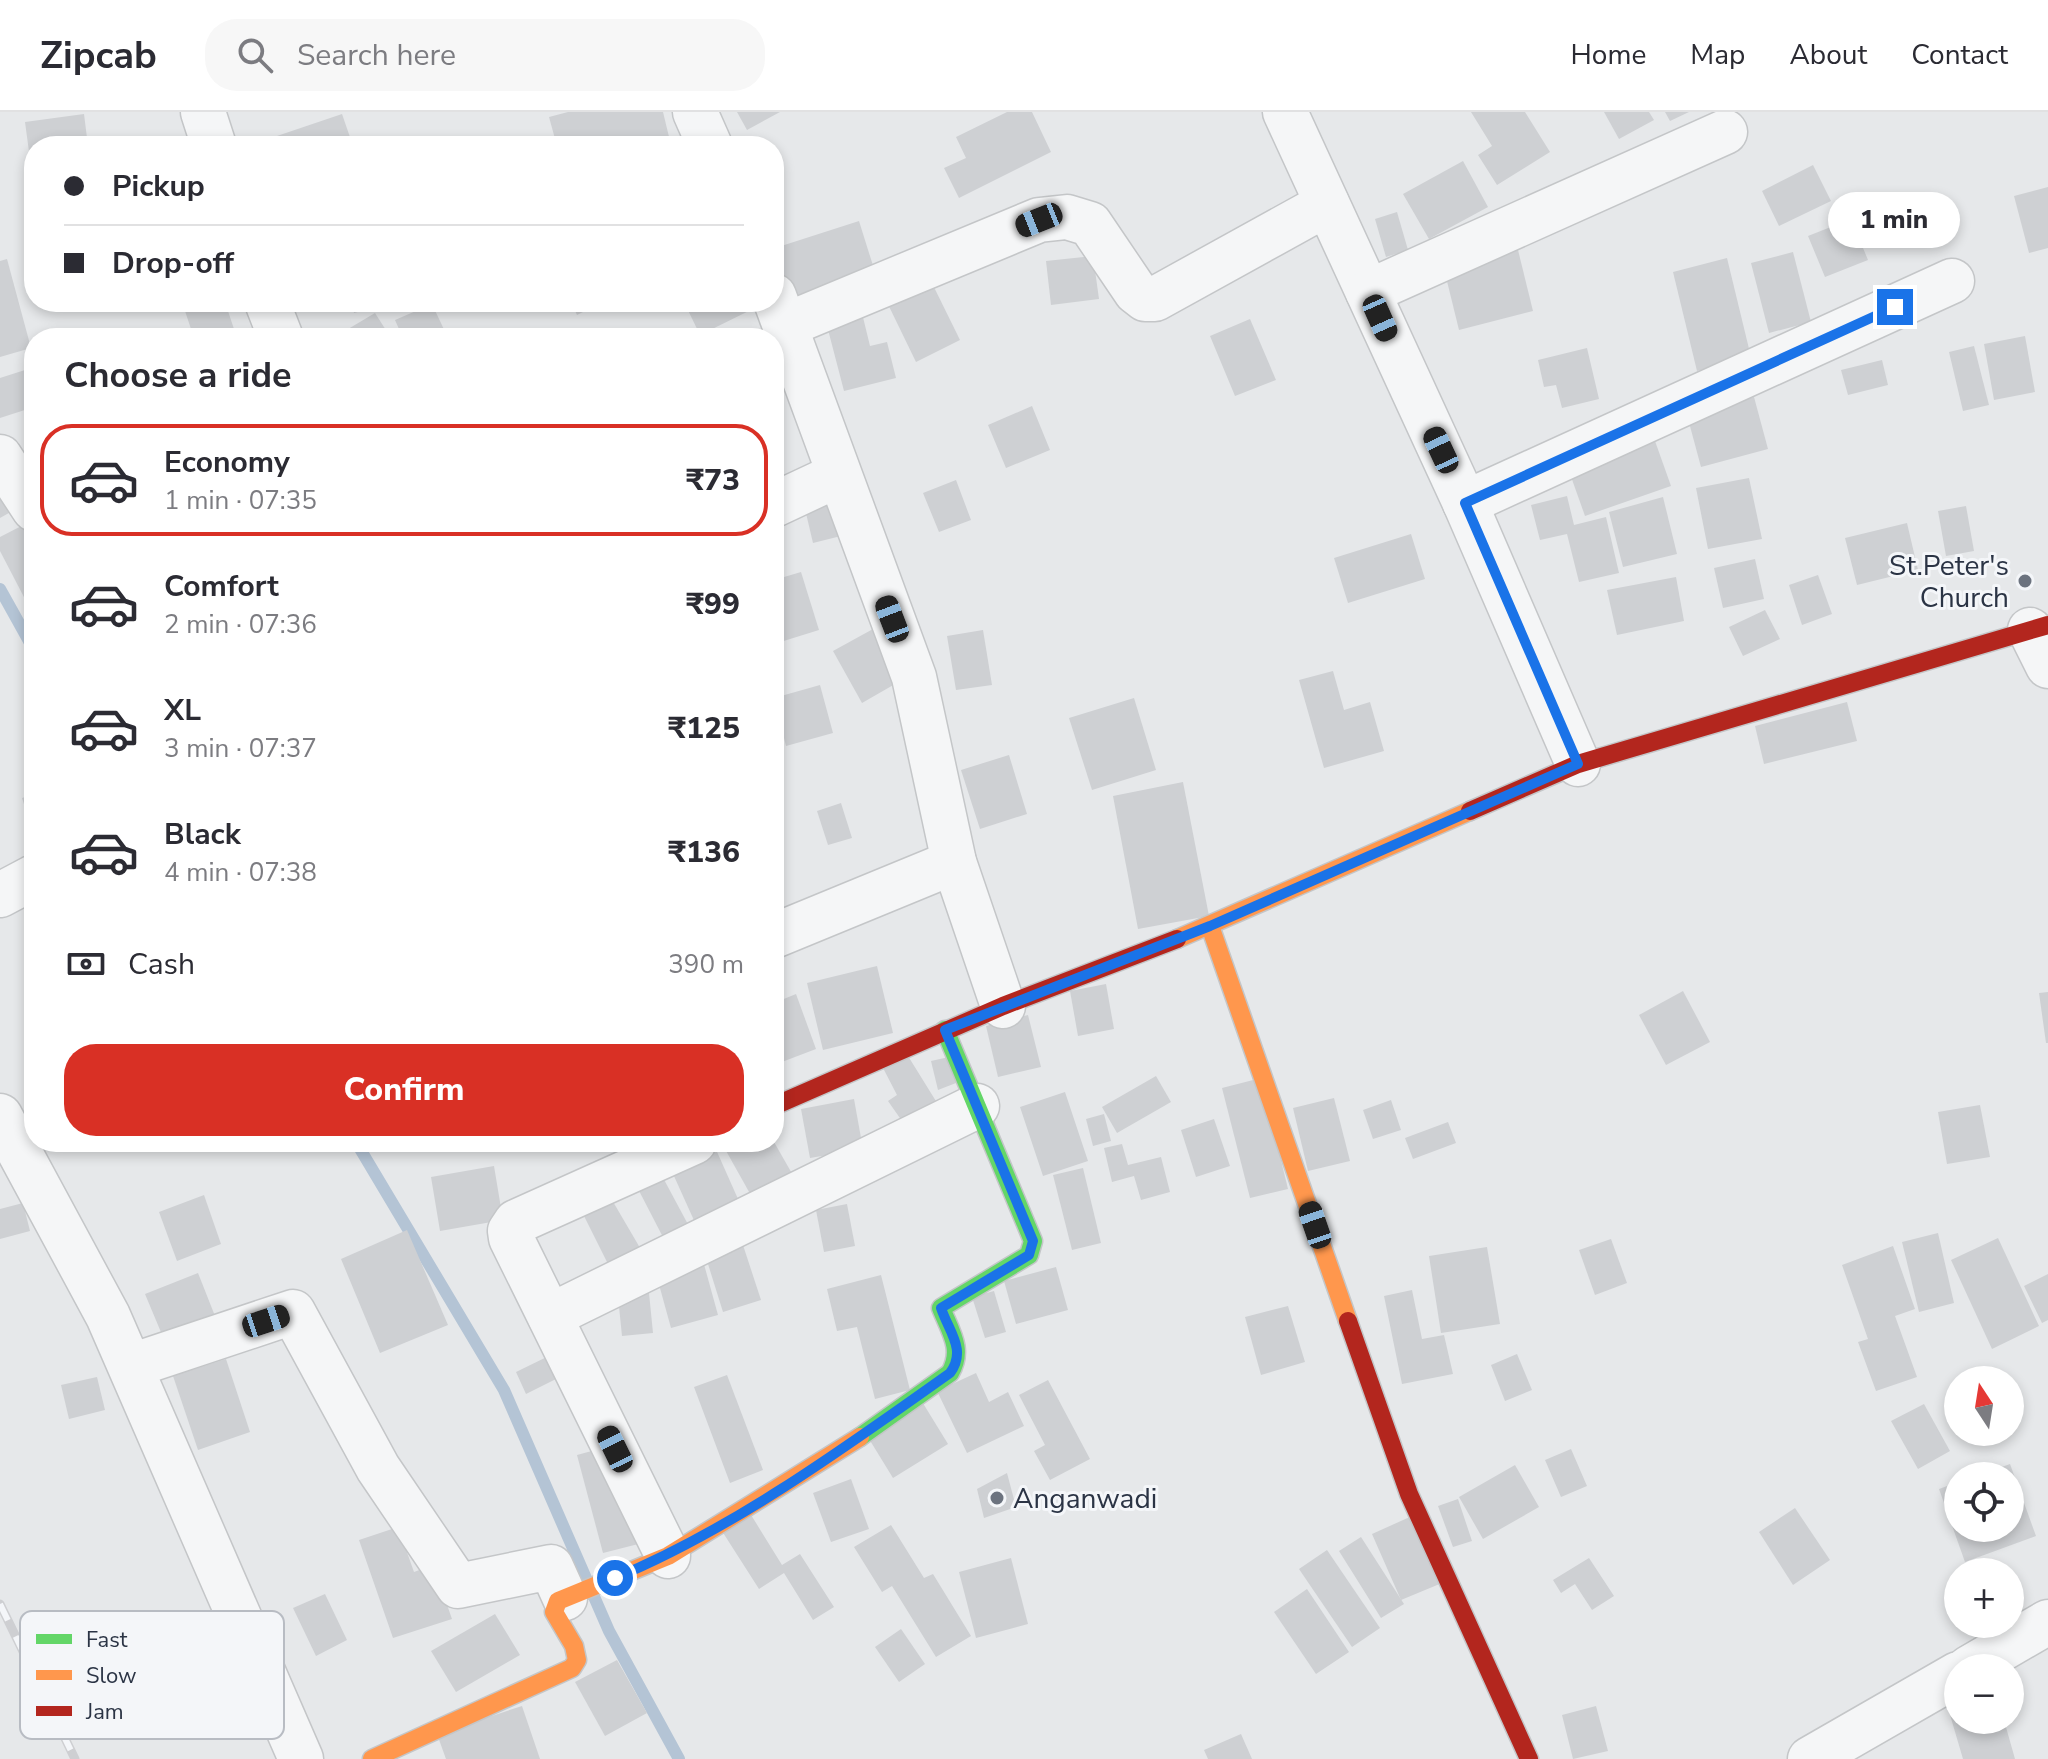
<!DOCTYPE html>
<html lang="en">
<head>
<meta charset="utf-8">
<style>
  body { margin:0; font-family:"Nunito Sans",sans-serif; background:#f7f7f7; color:#2b2b33; height:100vh; display:flex; flex-direction:column; font-size:30px; white-space:nowrap }
  * { box-sizing:border-box; margin:0 }
  p { font-size:26px; color:#7c7c81 }
  .icon { flex:none; width:44px; height:44px; fill:none; stroke:currentColor; stroke-width:2; stroke-linecap:round; stroke-linejoin:round }
  .map { position:relative; flex:1; overflow:hidden }
  .side { position:absolute; left:24px; top:216px; width:760px; height:824px; display:flex; flex-direction:column; background:#fff; border-radius:32px; box-shadow:0 4px 12px #0003 }
  .side>* { flex:none }
  .guide { position:absolute; left:24px; top:24px; width:760px; height:176px; border-radius:32px; box-shadow:0 4px 12px #0003; display:grid; align-content:center; height:176px; padding:0 40px; background:#fff }
  .needle { width:52px; rotate:348deg }
  .buttons { position:absolute; left:1944px; top:1254px; display:grid; gap:16px }
  .buttons a { display:grid; place-items:center; width:80px; height:80px; border-radius:50%; background:#fff; box-shadow:0 4px 12px #0003; font-size:40px }
  .end { position:absolute; width:36px; height:36px; margin:-18px; border:10px solid #1a73e8; background:#fff; box-shadow:0 0 0 4px #fff }
  .from { border-radius:50% }
  .bubble { position:absolute; height:56px; border-radius:28px; background:#fff; box-shadow:0 4px 12px #0003; font-size:26px; font-weight:800; line-height:56px; text-align:center }
  .car { position:absolute; width:24px; height:48px; margin:-24px -12px; border-radius:10px; box-shadow:0 0 6px 2px #0007; background:linear-gradient(#222 24%,#8ab4d8 0 40%,#222 0 76%,#8ab4d8 0 86%,#222 0) }
  .guide b { display:flex; align-items:center; gap:28px; height:76px; font-size:30px }
  .guide b+b { border-top:2px solid #e1e1e2 }
  .guide i { width:20px; height:20px; background:#2b2b33 }
  ul { padding:0; list-style:none }
  li { display:flex; align-items:center; gap:24px; height:112px; margin:0 16px 12px; padding:0 24px; border:4px solid transparent; border-radius:32px }
  li div { flex:1 }
  li b { display:block; font-size:30px }
  li em { font-style:normal; font-weight:800 }
  li.active { border-color:#d93025 }
  li>.icon { width:72px; height:72px; stroke-width:1.5 }
  h2 { padding:0 40px; font-size:36px; line-height:96px }
  .pay { display:flex; align-items:center; gap:20px; height:88px; padding:0 40px; font-size:30px }
  .pay p { margin-inline-start:auto }
  .primary-button { display:flex; gap:16px; margin-top:auto; padding:16px 40px }
  .primary-button a { flex:1; height:92px; border-radius:32px; background:#d93025; color:#fff; font-size:32px; font-weight:800; line-height:92px; text-align:center }
  header { display:flex; align-items:center; gap:48px; box-sizing:border-box; height:112px; padding:0 40px; background:#fff; border-bottom:2px solid #e1e1e2 }
  header strong { font-size:38px }
  nav { display:flex; gap:44px; margin-inline-start:auto; font-size:28px }
  .search { width:560px; height:72px; background:#f7f7f7; display:flex; align-items:center; gap:20px; box-sizing:border-box; padding:0 28px; border-radius:32px; color:#7c7c81; font-size:30px }
  .map>svg:first-child { display:block }
  .lines { fill:none; stroke-linecap:round; stroke-linejoin:round }
  .stream { stroke:#b4c4d5; stroke-width:12 }
  .building { fill:#ced0d3 }
  .street-casing { stroke:#c4c6c8; stroke-width:47 }
  .fast-casing { stroke:#c4c6c8; stroke-width:21 }
  .slow-casing { stroke:#c4c6c8; stroke-width:21 }
  .jam-casing { stroke:#c4c6c8; stroke-width:21 }
  .street { stroke:#f5f6f7; stroke-width:44 }
  .fast { stroke:#63d668; stroke-width:18 }
  .slow { stroke:#ff974d; stroke-width:18 }
  .jam { stroke:#b3261e; stroke-width:18 }
  .rail-casing { stroke:#cecfd2; stroke-width:9 }
  .rail { stroke:#f4f6f9; stroke-width:6; stroke-dasharray:18; stroke-linecap:butt }
  .route { stroke:#1a73e8; stroke-width:10 }
  .poi-dot { fill:#6c737f; stroke:#f4f6f9; stroke-width:3 }
  .labels { text-anchor:middle; stroke-width:6; stroke-linejoin:round; paint-order:stroke }
  .poi-label { font-size:28px; fill:#2b3445; stroke:#f4f6f9; text-anchor:end }
  .key { fill:#f4f6f9; stroke:#b8bcc3; stroke-width:2 }
  .key-label { font-size:22px; fill:#2b3445 }
</style>
</head>
<body>
<header>
<strong>Zipcab</strong>
<div class="search"><svg class="icon" aria-label="search" viewBox="0 0 24 24"><circle cx="10" cy="10" r="6"/><path d="M15 15l6 6"/></svg>Search here</div>
<nav><a>Home</a><a>Map</a><a>About</a><a>Contact</a></nav>
</header>
<div class="map">
<svg width="2048" height="1647" viewBox="0 0 2048 1647">
  <rect width="100%" height="100%" fill="#e6e8ea"/>
  <g class="lines">
    <!-- stream -->
    <g class="stream">
      <polyline points="0,477 34,538"/>
      <polyline points="356,1030 504,1278 609,1519 679,1647"/>
    </g>
  </g>
  <!-- building -->
  <g class="building">
    <polygon points="568,0 663,0 670,29 649,34 557,34 549,5"/>
    <polygon points="737,0 780,0 747,18"/>
    <polygon points="1007,0 1032,0 1051,40 959,86 944,56 966,46 956,25"/>
    <polygon points="1471,0 1525,0 1550,40 1497,73 1478,43 1492,34"/>
    <polygon points="1604,0 1649,0 1654,8 1619,27"/>
    <polygon points="1665,0 1689,0 1670,9"/>
    <polygon points="84,2 88,34 34,34 32,62 25,10"/>
    <polygon points="342,2 353,34 277,34 274,25"/>
    <polygon points="698,23 701,34 665,34 665,33"/>
    <polygon points="1463,49 1488,95 1429,127 1403,82"/>
    <polygon points="1813,53 1831,89 1779,114 1762,79"/>
    <polygon points="2048,75 2048,136 2029,141 2014,84"/>
    <polygon points="1397,100 1408,138 1386,145 1375,107"/>
    <polygon points="1851,107 1868,148 1825,165 1808,124"/>
    <polygon points="859,109 875,160 792,187 775,136"/>
    <polygon points="1518,138 1533,199 1459,218 1444,157"/>
    <polygon points="1793,140 1811,210 1769,221 1751,151"/>
    <polygon points="1093,144 1099,187 1051,193 1046,149"/>
    <polygon points="1727,146 1751,245 1697,259 1673,160"/>
    <polygon points="7,147 31,236 0,245 0,149"/>
    <polygon points="927,161 960,228 916,250 883,182"/>
    <polygon points="182,190 225,190 237,226 194,226"/>
    <polygon points="351,190 380,190 381,194 354,201"/>
    <polygon points="571,190 603,190 577,203"/>
    <polygon points="684,190 767,190 700,223"/>
    <polygon points="432,192 448,226 403,226 395,208"/>
    <polygon points="861,197 870,234 887,230 896,266 844,279 825,206"/>
    <polygon points="375,201 391,226 333,226"/>
    <polygon points="1250,207 1276,268 1235,284 1210,224"/>
    <polygon points="2025,224 2035,280 1994,288 1984,232"/>
    <polygon points="1974,234 1989,293 1963,299 1949,240"/>
    <polygon points="1587,236 1599,287 1562,296 1556,273 1544,275 1538,248"/>
    <polygon points="1882,248 1888,273 1848,283 1841,258"/>
    <polygon points="25,258 34,286 34,295 0,306 0,266"/>
    <polygon points="1754,285 1768,337 1701,355 1687,303"/>
    <polygon points="1032,294 1050,338 1006,356 988,313"/>
    <polygon points="1655,329 1671,374 1585,404 1569,359"/>
    <polygon points="0,365 16,397 0,406"/>
    <polygon points="1749,366 1762,427 1708,437 1696,376"/>
    <polygon points="956,368 971,408 939,420 923,381"/>
    <polygon points="1567,384 1574,413 1606,405 1619,461 1579,470 1567,422 1540,428 1531,393"/>
    <polygon points="1663,385 1677,442 1623,455 1609,400"/>
    <polygon points="841,388 849,422 813,431 805,397"/>
    <polygon points="1966,394 1974,439 1946,444 1938,399"/>
    <polygon points="33,408 34,485 26,489 0,439 0,425"/>
    <polygon points="1907,411 1918,458 1857,473 1845,426"/>
    <polygon points="1411,422 1425,467 1348,491 1334,446"/>
    <polygon points="1755,447 1764,487 1723,496 1714,456"/>
    <polygon points="801,460 819,518 774,532 774,468"/>
    <polygon points="1818,463 1832,502 1802,513 1789,473"/>
    <polygon points="1676,465 1684,509 1617,523 1607,478"/>
    <polygon points="1765,498 1780,527 1743,544 1729,515"/>
    <polygon points="873,517 902,568 862,591 833,539"/>
    <polygon points="983,518 992,573 956,578 947,524"/>
    <polygon points="1333,559 1344,598 1370,590 1384,639 1324,656 1299,568"/>
    <polygon points="820,573 833,621 786,634 774,586"/>
    <polygon points="1134,586 1156,658 1092,678 1069,606"/>
    <polygon points="1847,590 1857,629 1764,652 1755,614"/>
    <polygon points="1009,643 1027,702 980,717 961,658"/>
    <polygon points="1183,670 1209,804 1138,817 1113,684"/>
    <polygon points="34,682 34,720 33,720 22,686"/>
    <polygon points="841,691 852,726 828,733 817,699"/>
    <polygon points="877,854 893,921 823,938 807,871"/>
    <polygon points="1106,872 1114,917 1078,924 1070,879"/>
    <polygon points="1683,879 1710,930 1666,953 1639,903"/>
    <polygon points="2048,880 2048,931 2046,931 2039,881"/>
    <polygon points="796,882 816,937 774,953 774,891"/>
    <polygon points="1028,903 1041,955 998,965 986,914"/>
    <polygon points="908,944 939,994 902,1009 888,989 897,983 882,954"/>
    <polygon points="949,945 956,971 938,978 931,949"/>
    <polygon points="1156,964 1171,990 1117,1021 1102,995"/>
    <polygon points="1261,966 1288,1077 1250,1086 1222,976"/>
    <polygon points="1065,980 1088,1049 1043,1064 1020,995"/>
    <polygon points="1334,986 1350,1049 1308,1059 1293,996"/>
    <polygon points="854,987 863,1037 810,1046 801,997"/>
    <polygon points="1391,988 1401,1018 1373,1027 1363,998"/>
    <polygon points="1980,993 1990,1045 1947,1052 1938,1000"/>
    <polygon points="1104,1002 1111,1029 1093,1034 1086,1007"/>
    <polygon points="1214,1007 1230,1054 1196,1065 1181,1018"/>
    <polygon points="1448,1010 1456,1031 1413,1047 1405,1026"/>
    <polygon points="737,1030 774,1030 794,1065 753,1087 725,1037"/>
    <polygon points="1122,1032 1128,1053 1161,1045 1170,1080 1141,1088 1134,1064 1112,1070 1104,1036"/>
    <polygon points="714,1033 742,1096 697,1115 669,1053"/>
    <polygon points="494,1054 503,1108 440,1119 431,1065"/>
    <polygon points="1083,1056 1101,1131 1072,1138 1053,1063"/>
    <polygon points="661,1062 691,1118 666,1131 635,1071"/>
    <polygon points="204,1083 221,1132 177,1149 159,1100"/>
    <polygon points="612,1088 643,1141 611,1158 583,1102"/>
    <polygon points="23,1091 30,1119 0,1127 0,1097"/>
    <polygon points="847,1092 855,1134 824,1140 816,1098"/>
    <polygon points="407,1118 448,1213 380,1241 341,1147"/>
    <polygon points="1938,1121 1954,1191 1919,1200 1902,1130"/>
    <polygon points="740,1124 761,1188 723,1200 703,1136"/>
    <polygon points="1998,1126 2039,1214 1992,1237 1951,1148"/>
    <polygon points="1611,1127 1627,1171 1595,1183 1579,1138"/>
    <polygon points="1893,1134 1915,1197 1895,1204 1917,1265 1876,1279 1858,1230 1868,1227 1842,1153"/>
    <polygon points="1487,1135 1500,1212 1441,1221 1429,1144"/>
    <polygon points="702,1145 718,1203 671,1216 655,1158"/>
    <polygon points="1056,1155 1068,1198 1016,1212 1004,1169"/>
    <polygon points="198,1161 215,1204 163,1225 145,1182"/>
    <polygon points="2048,1162 2048,1208 2042,1211 2024,1174"/>
    <polygon points="881,1163 910,1278 875,1287 857,1215 837,1219 827,1177"/>
    <polygon points="648,1171 653,1221 622,1224 617,1175"/>
    <polygon points="1412,1178 1422,1227 1444,1223 1453,1262 1402,1272 1384,1184"/>
    <polygon points="994,1179 1006,1220 985,1226 972,1185"/>
    <polygon points="1288,1194 1305,1250 1261,1263 1245,1205"/>
    <polygon points="559,1239 570,1260 526,1282 516,1260"/>
    <polygon points="1517,1242 1532,1278 1505,1289 1491,1253"/>
    <polygon points="226,1247 250,1320 198,1338 173,1264"/>
    <polygon points="976,1261 989,1290 1008,1280 1024,1314 967,1341 937,1279"/>
    <polygon points="727,1263 763,1358 730,1371 694,1275"/>
    <polygon points="97,1265 105,1298 69,1307 61,1273"/>
    <polygon points="1048,1268 1090,1347 1050,1368 1034,1339 1045,1333 1019,1283"/>
    <polygon points="921,1288 948,1332 893,1366 866,1322"/>
    <polygon points="1924,1292 1950,1339 1918,1357 1891,1309"/>
    <polygon points="632,1328 658,1427 603,1441 577,1343"/>
    <polygon points="1571,1337 1587,1374 1561,1385 1545,1348"/>
    <polygon points="2010,1352 2036,1424 1965,1450 1939,1377 1958,1370 1958,1416 2010,1416 2010,1364 1977,1364"/>
    <polygon points="1515,1353 1539,1395 1483,1427 1459,1385"/>
    <polygon points="1007,1361 1016,1395 984,1406 977,1377"/>
    <polygon points="851,1367 869,1417 831,1430 813,1381"/>
    <polygon points="1458,1387 1472,1429 1453,1435 1438,1394"/>
    <polygon points="1795,1396 1830,1448 1793,1473 1759,1420"/>
    <polygon points="748,1398 782,1453 800,1442 834,1495 813,1508 784,1461 759,1477 720,1416"/>
    <polygon points="1412,1404 1442,1471 1401,1488 1372,1422"/>
    <polygon points="891,1413 924,1466 933,1462 971,1524 936,1545 892,1474 882,1480 854,1435"/>
    <polygon points="398,1415 414,1460 433,1453 452,1507 393,1526 359,1428"/>
    <polygon points="1361,1425 1404,1492 1381,1506 1339,1439"/>
    <polygon points="1327,1438 1380,1516 1352,1535 1299,1457"/>
    <polygon points="1011,1446 1028,1512 976,1526 959,1460"/>
    <polygon points="1589,1446 1614,1484 1592,1498 1575,1472 1561,1481 1553,1468"/>
    <polygon points="1307,1477 1349,1540 1316,1562 1274,1500"/>
    <polygon points="325,1482 347,1528 316,1544 293,1496"/>
    <polygon points="495,1502 520,1543 456,1580 431,1539"/>
    <polygon points="901,1517 925,1552 899,1570 875,1535"/>
    <polygon points="617,1548 647,1601 605,1624 575,1570"/>
    <polygon points="1958,1593 1958,1608 2004,1608 2015,1647 1963,1647 1948,1596"/>
    <polygon points="522,1594 540,1647 446,1647 437,1622"/>
    <polygon points="1596,1594 1608,1639 1573,1647 1562,1603"/>
    <polygon points="1241,1622 1252,1647 1208,1647 1204,1638"/>
  </g>
  <g class="lines">
    <defs>
      <g id="street">
        <polyline points="203,0 214,34"/>
        <polyline points="695,0 710,34"/>
        <polyline points="1285,0 1465,391 1578,652"/>
        <polyline points="1368,180 1725,20"/>
        <polyline points="774,184 914,565 954,750 1003,894"/>
        <polyline points="267,190 281,226"/>
        <polyline points="786,213 1039,108 1067,105 1090,112 1136,180 1145,187 1155,187 1327,92"/>
        <polyline points="0,345 34,397"/>
        <polyline points="1465,391 1952,169"/>
        <polyline points="774,393 838,363"/>
        <polyline points="2030,518 2048,554"/>
        <polyline points="0,783 34,765"/>
        <polyline points="774,824 954,750"/>
        <polyline points="0,1004 108,1204 301,1647"/>
        <polyline points="550,1204 977,994"/>
        <polyline points="131,1254 293,1200 378,1356 458,1474 551,1455 565,1486"/>
        <polyline points="668,1444 511,1126 510,1119 516,1110 694,1030"/>
        <polyline points="1969,1556 2048,1510"/>
        <polyline points="1810,1647 1958,1562"/>
      </g>
      <path id="fast" d="M860,1325L950,1261C964,1237 950,1219 941,1196L1029,1143L1033,1129L945,918"/>
      <g id="slow">
        <polyline points="1210,814 1348,1209"/>
        <polyline points="1177,827 1470,699"/>
        <polyline points="372,1647 572,1556 577,1548 574,1534 554,1500 558,1489 668,1444 860,1325"/>
      </g>
      <g id="jam">
        <polyline points="1470,699 1578,652 2048,513"/>
        <polyline points="774,994 1003,894 1177,827"/>
        <polyline points="1348,1209 1409,1382 1529,1647"/>
      </g>
    </defs>
    <!-- street casing -->
    <use href="#street" class="street-casing"/>
    <!-- fast casing -->
    <use href="#fast" class="fast-casing"/>
    <!-- slow casing -->
    <use href="#slow" class="slow-casing"/>
    <!-- jam casing -->
    <use href="#jam" class="jam-casing"/>
    <!-- street -->
    <use href="#street" class="street"/>
    <!-- fast -->
    <use href="#fast" class="fast"/>
    <!-- slow -->
    <use href="#slow" class="slow"/>
    <!-- jam -->
    <use href="#jam" class="jam"/>
    <defs>
      <polyline id="rail" points="0,1492 75,1647"/>
    </defs>
    <!-- rail casing -->
    <use href="#rail" class="rail-casing"/>
    <!-- rail -->
    <use href="#rail" class="rail"/>
  </g>
  <g class="lines">
    <!-- route -->
    <path class="route" d="M615,1466C733,1417 846,1335 950,1261C967,1238 949,1220 941,1196L1029,1143L1033,1129L945,918L1210,814L1578,652L1465,391L1895,195"/>
  </g>
  <!-- markers -->
  <g class="poi-dot">
    <circle cx="2025" cy="469" r="8"/>
    <circle cx="997" cy="1386" r="8"/>
  </g>
  <g class="labels">
    <!-- poi labels -->
    <g class="poi-label">
      <text x="2009" y="463">St.Peter's<tspan x="2009" dy="32">Church</tspan></text>
      <text x="1013" y="1396" text-anchor="start">Anganwadi</text>
    </g>
  </g>
  <!-- legend -->
  <rect x="20" y="1499" width="264" height="128" rx="12" class="key"/>
  <rect x="36" y="1522" width="36" height="10" fill="#63d668"/>
  <rect x="36" y="1558" width="36" height="10" fill="#ff974d"/>
  <rect x="36" y="1594" width="36" height="10" fill="#b3261e"/>
  <g class="key-label">
    <text x="86" y="1535">Fast</text>
    <text x="86" y="1571">Slow</text>
    <text x="86" y="1607">Jam</text>
  </g>
</svg>
<div class="buttons">
<a><svg class="needle" viewBox="-14 -14 28 28"><path d="M0-13l5 13h-10z" fill="#e53935"/><path d="M0 13l5-13h-10z" fill="#7c7c81"/></svg></a>
<a><svg class="icon" aria-label="locate" viewBox="0 0 24 24"><circle cx="12" cy="12" r="6"/><path d="M12 2v4M12 18v4M2 12h4M18 12h4"/></svg></a>
<a>+</a>
<a>−</a>
</div>
<i class="end from" style="left:615px;top:1466px"></i>
<i class="end" style="left:1895px;top:195px"></i>
<div class="bubble" style="left:1828px;top:80px;width:132px">1 min</div>
<i class="car" style="left:1039px;top:108px;rotate:248deg"></i>
<i class="car" style="left:1380px;top:206px;rotate:156deg"></i>
<i class="car" style="left:1441px;top:338px;rotate:335deg"></i>
<i class="car" style="left:892px;top:507px;rotate:339deg"></i>
<i class="car" style="left:1315px;top:1113px;rotate:341deg"></i>
<i class="car" style="left:266px;top:1209px;rotate:72deg"></i>
<i class="car" style="left:615px;top:1337px;rotate:334deg"></i>
<div class="guide">
<b><i class="from"></i>Pickup</b>
<b><i></i>Drop-off</b>
</div>
<section class="side">
<h2>Choose a ride</h2>
<ul>
<li class="active"><svg class="icon" aria-label="car" viewBox="0 0 24 24"><path d="M5 17H2v-5l4-1 3-4h7l3 4 3 1v5h-3M9 17h6M6 11h13"/><circle cx="7" cy="17" r="2"/><circle cx="17" cy="17" r="2"/></svg><div><b>Economy</b><p>1 min · 07:35</p></div><em>₹73</em></li>
<li><svg class="icon" aria-label="car" viewBox="0 0 24 24"><path d="M5 17H2v-5l4-1 3-4h7l3 4 3 1v5h-3M9 17h6M6 11h13"/><circle cx="7" cy="17" r="2"/><circle cx="17" cy="17" r="2"/></svg><div><b>Comfort</b><p>2 min · 07:36</p></div><em>₹99</em></li>
<li><svg class="icon" aria-label="car" viewBox="0 0 24 24"><path d="M5 17H2v-5l4-1 3-4h7l3 4 3 1v5h-3M9 17h6M6 11h13"/><circle cx="7" cy="17" r="2"/><circle cx="17" cy="17" r="2"/></svg><div><b>XL</b><p>3 min · 07:37</p></div><em>₹125</em></li>
<li><svg class="icon" aria-label="car" viewBox="0 0 24 24"><path d="M5 17H2v-5l4-1 3-4h7l3 4 3 1v5h-3M9 17h6M6 11h13"/><circle cx="7" cy="17" r="2"/><circle cx="17" cy="17" r="2"/></svg><div><b>Black</b><p>4 min · 07:38</p></div><em>₹136</em></li>
</ul>
<div class="pay"><svg class="icon" aria-label="cash" viewBox="0 0 24 24"><path d="M3 7h18v10H3z"/><circle cx="12" cy="12" r="2"/></svg>Cash<p>390 m</p></div>
<div class="primary-button"><a>Confirm</a></div>
</section>
</div>
</body>
</html>
